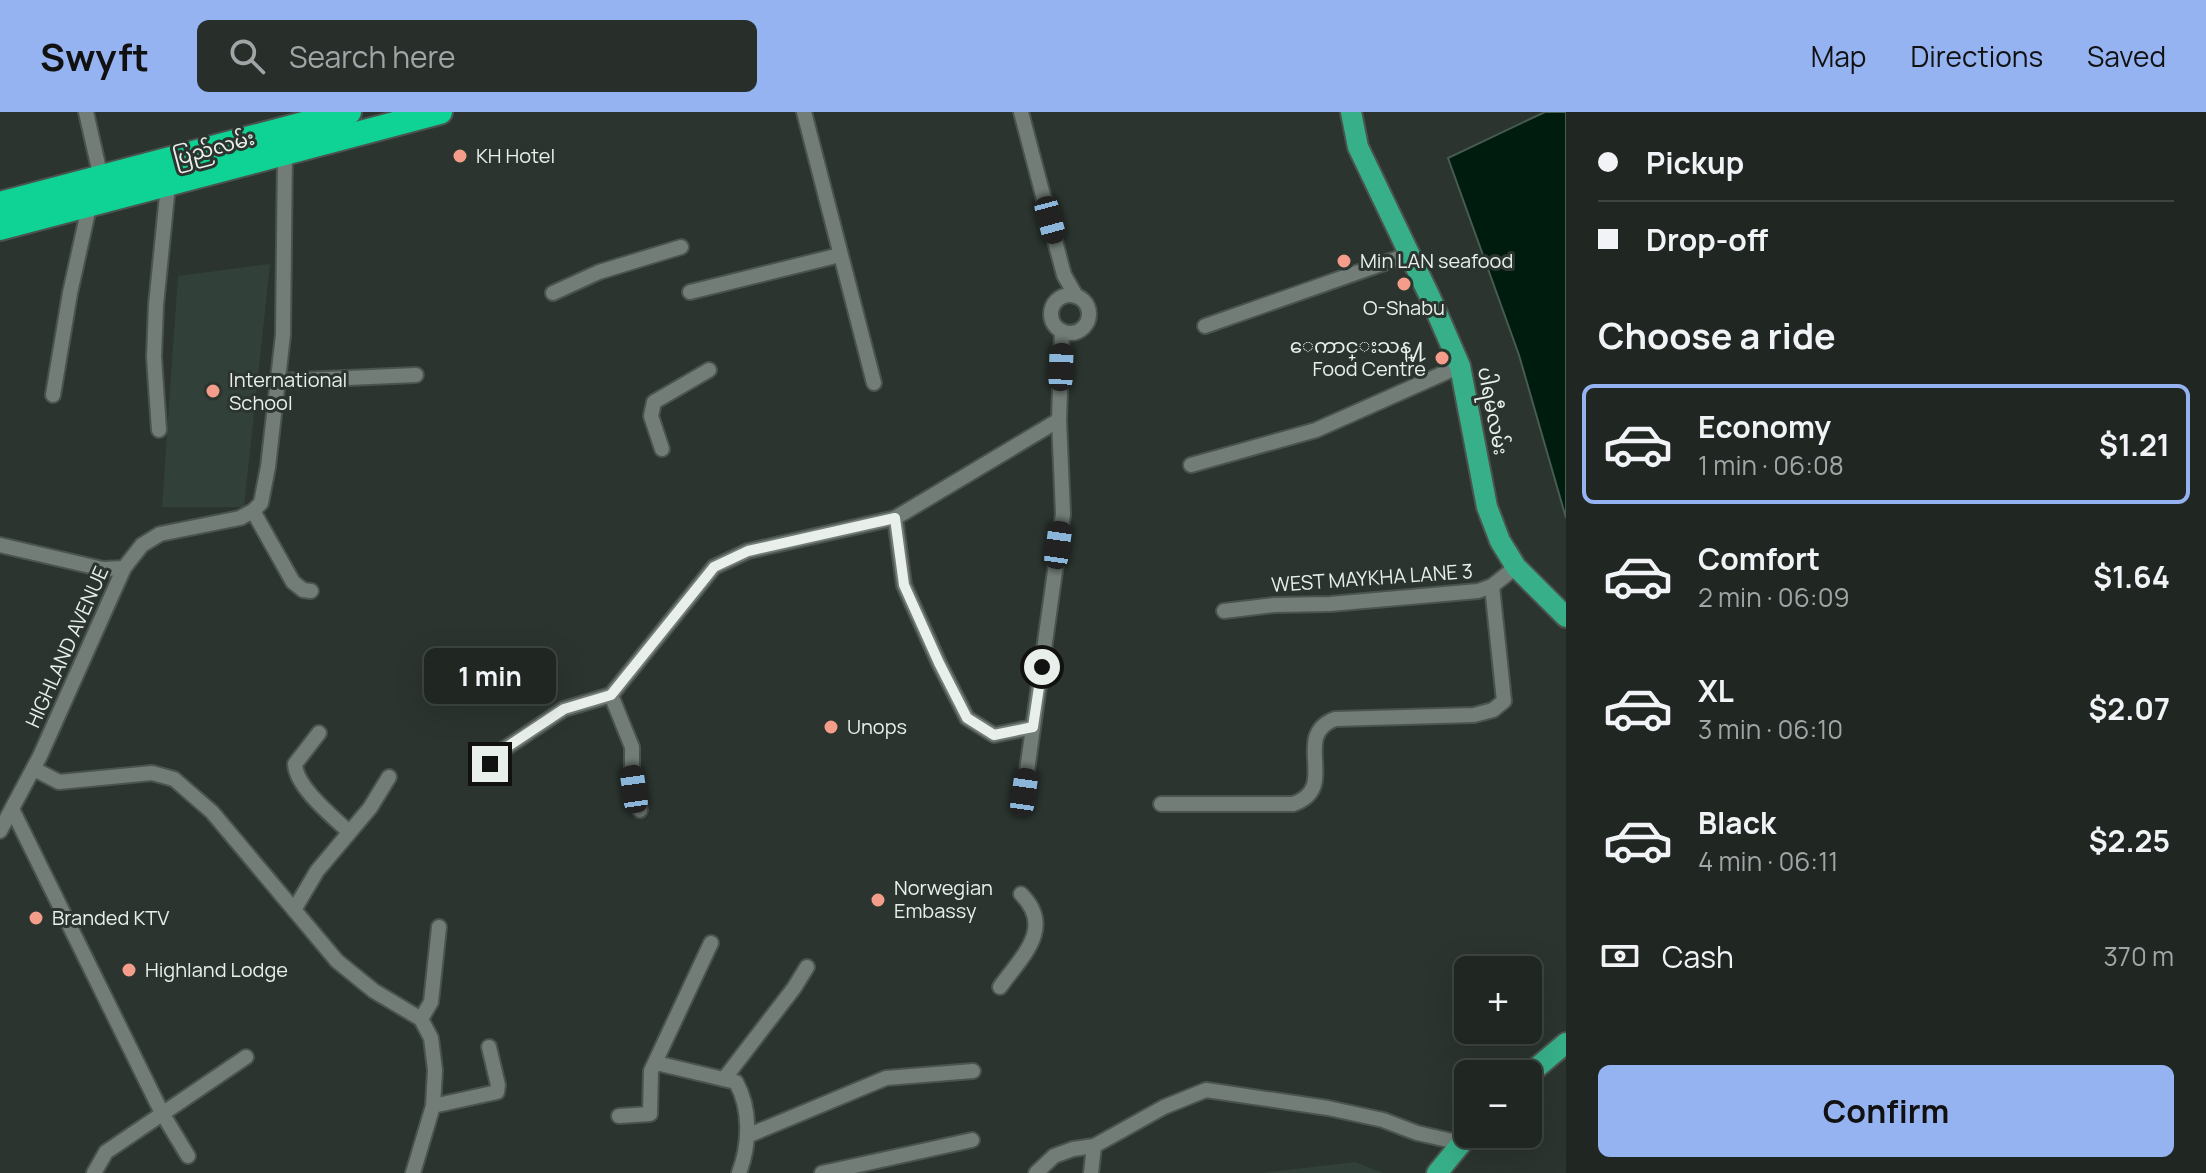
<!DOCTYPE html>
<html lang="en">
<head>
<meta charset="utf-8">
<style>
  body { margin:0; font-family:Manrope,"Noto Sans Myanmar",sans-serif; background:#282f2b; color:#f1f3f6; height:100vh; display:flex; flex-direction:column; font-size:30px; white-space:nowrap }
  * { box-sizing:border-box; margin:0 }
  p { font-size:26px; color:#a2a5a6 }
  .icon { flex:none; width:44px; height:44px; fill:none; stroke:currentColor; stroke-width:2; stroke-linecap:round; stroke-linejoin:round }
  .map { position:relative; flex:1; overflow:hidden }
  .panel { display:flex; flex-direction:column; background:#202723; width:640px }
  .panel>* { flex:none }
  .hud { display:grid; align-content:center; height:176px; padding:0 32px; background:#202723 }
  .fabs { position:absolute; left:1454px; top:844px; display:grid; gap:16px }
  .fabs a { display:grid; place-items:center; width:88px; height:88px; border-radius:12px; background:#202723; box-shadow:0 8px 32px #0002,0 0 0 2px #3d4441; font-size:40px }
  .end { position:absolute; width:36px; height:36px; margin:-18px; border:10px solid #e9efeb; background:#111; box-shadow:0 0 0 4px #111 }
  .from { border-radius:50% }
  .bubble { position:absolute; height:56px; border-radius:12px; background:#202723; box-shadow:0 8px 32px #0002,0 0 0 2px #3d4441; font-size:26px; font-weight:700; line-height:56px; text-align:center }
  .car { position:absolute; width:24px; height:48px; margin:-24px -12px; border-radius:10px; box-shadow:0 0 6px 2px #0007; background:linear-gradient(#222 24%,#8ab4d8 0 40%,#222 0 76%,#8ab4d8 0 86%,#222 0) }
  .hud b { display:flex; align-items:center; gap:28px; height:76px; font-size:30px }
  .hud b+b { border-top:2px solid #3d4441 }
  .hud i { width:20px; height:20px; background:#f1f3f6 }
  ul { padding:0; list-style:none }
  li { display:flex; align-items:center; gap:24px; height:120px; margin:0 16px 12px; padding:0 16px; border:4px solid transparent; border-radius:12px }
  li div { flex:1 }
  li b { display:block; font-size:30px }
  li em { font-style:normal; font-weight:700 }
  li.on { border-color:#95b2f1 }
  li>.icon { width:72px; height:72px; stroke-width:1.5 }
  h2 { padding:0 32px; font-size:36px; line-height:96px }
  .pay { display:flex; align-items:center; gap:20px; height:88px; padding:0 32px; font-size:30px }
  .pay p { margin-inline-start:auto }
  .primary-button { display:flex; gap:16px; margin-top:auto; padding:16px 32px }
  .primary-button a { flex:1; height:92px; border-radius:12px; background:#95b2f1; color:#111; font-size:32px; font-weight:700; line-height:92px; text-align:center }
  header { display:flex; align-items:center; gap:48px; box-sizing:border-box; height:112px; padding:0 40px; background:#95b2f1; color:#111 }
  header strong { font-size:38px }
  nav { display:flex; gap:44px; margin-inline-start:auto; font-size:28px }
  .search { width:560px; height:72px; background:#282f2b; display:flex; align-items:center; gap:20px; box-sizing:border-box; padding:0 28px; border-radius:12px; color:#a2a5a6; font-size:30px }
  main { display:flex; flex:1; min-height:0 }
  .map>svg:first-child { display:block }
  .built { fill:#314139 }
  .water { fill:#001c0f; stroke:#465b51; stroke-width:2 }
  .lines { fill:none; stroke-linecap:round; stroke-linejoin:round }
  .street-casing { stroke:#4b534e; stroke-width:18 }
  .primary-casing { stroke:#4b534e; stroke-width:24 }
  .highway-casing { stroke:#4b534e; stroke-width:28 }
  .street { stroke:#727d77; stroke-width:14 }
  .primary { stroke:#37b089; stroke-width:20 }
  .highway { stroke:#0fd295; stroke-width:24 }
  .route { stroke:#e9efeb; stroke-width:10 }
  .poi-dot { fill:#f49d8b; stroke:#2b342f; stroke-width:3 }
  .labels { text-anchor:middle; stroke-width:6; stroke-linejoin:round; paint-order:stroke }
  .street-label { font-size:20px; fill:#e9efeb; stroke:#2b342f }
  .poi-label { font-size:20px; fill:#e9efeb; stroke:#2b342f; text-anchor:start }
</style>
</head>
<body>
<header>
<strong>Swyft</strong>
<div class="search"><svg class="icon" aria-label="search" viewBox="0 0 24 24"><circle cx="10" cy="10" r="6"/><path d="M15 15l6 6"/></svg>Search here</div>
<nav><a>Map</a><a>Directions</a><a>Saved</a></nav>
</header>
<main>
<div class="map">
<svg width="1566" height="1061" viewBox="0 0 1566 1061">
  <rect width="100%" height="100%" fill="#2b342f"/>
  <!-- built -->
  <g class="built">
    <polygon points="270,152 244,395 162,395 178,164"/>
    <polygon points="1355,1050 1383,1061 1262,1061"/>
  </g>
  <!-- water -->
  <polygon class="water" points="1545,0 1566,0 1566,406 1519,243 1448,46"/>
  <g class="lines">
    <defs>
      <g id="street">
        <polyline points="86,0 101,66"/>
        <polyline points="804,0 874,271"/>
        <polyline points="1021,0 1064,163 1076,184"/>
        <polyline points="690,180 840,143"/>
        <polyline points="553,181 599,160 681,135"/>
        <circle cx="1070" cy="202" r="19"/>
        <polyline points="1205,214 1410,142"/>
        <polyline points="279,269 416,263"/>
        <polyline points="53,283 70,181 89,95"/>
        <polyline points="159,318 154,245 156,193 168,73"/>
        <polyline points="662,337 651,304 654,290 709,258"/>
        <polyline points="1191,353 1316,318 1460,254"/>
        <polyline points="253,399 293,470 303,478 311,479"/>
        <polyline points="895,406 904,473 939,551 967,606 994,623 1033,615"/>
        <polyline points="0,433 103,457 124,456"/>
        <polyline points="1224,499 1274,493 1330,492 1478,479 1492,474 1516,455"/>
        <polyline points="611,583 632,635 632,659 640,698"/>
        <path d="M319,621L295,652C296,675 332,704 348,719"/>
        <polyline points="34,657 59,670 152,661 174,667 212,700 337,849 374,879 421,907 431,926 435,958 433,994 413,1061"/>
        <polyline points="478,665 501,639 564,597 611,583 714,455 748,439 895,406 1059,308"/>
        <polyline points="1024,680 1063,402 1059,308 1062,219"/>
        <path d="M1161,692H1293C1341,676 1290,624 1335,607L1474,603L1493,598L1504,589L1492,474"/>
        <polyline points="12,697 162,1001 188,1044"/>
        <polyline points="0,719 40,644 124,456 142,433 160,422 240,406 253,399 261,391 268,355 283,223 285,37"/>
        <polyline points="294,798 317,759 370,696 389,665"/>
        <path d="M1000,875C1022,844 1055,816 1021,782"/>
        <polyline points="421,907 431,890 439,815"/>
        <path d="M656,951L736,970C751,997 750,1032 739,1061"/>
        <polyline points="724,967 794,876 807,855"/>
        <polyline points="433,994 497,980 498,973 489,935"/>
        <polyline points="619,1004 650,1002 651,959 711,831"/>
        <polyline points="747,1024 886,966 973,959"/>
        <polyline points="94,1061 106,1040 246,945"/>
        <polyline points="822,1061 972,1028"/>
        <polyline points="1036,1061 1054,1044 1073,1037 1094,1034 1164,995 1206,978 1328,996 1383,1008 1417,1021 1461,1031"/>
        <polyline points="1091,1061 1094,1034"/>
      </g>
      <g id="primary">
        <polyline points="1351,0 1358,35 1430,185 1460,254 1487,395 1500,429 1516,455 1566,505"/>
        <polyline points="1528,963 1566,931"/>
        <polyline points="1437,1061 1469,1022"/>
      </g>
      <g id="highway">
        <polyline points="0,92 349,0"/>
        <polyline points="0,116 440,0"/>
      </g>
    </defs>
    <!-- street casing -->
    <use href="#street" class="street-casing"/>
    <!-- primary casing -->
    <use href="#primary" class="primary-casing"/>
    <!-- highway casing -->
    <use href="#highway" class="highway-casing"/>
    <!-- street -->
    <use href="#street" class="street"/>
    <!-- primary -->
    <use href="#primary" class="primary"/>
    <!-- highway -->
    <use href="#highway" class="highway"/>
  </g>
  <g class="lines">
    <!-- route -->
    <polyline class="route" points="490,652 501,639 564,597 611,583 714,455 748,439 895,406 904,473 939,551 967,606 994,623 1033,615 1042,555"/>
  </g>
  <!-- markers -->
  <g class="poi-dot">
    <circle cx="460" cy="44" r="8"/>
    <circle cx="1344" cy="149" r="8"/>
    <circle cx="1404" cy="172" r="8"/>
    <circle cx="1442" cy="246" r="8"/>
    <circle cx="213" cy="279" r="8"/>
    <circle cx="831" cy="615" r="8"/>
    <circle cx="878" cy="788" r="8"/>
    <circle cx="36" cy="806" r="8"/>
    <circle cx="129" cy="858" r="8"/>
  </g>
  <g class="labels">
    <!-- street labels -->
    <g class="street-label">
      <text transform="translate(214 36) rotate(-15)" y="7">ပြည်လမ်း</text>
      <text transform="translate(1493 299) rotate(79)" y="7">ပါရမီလမ်း</text>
      <text transform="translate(1372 466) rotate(-4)" y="7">WEST MAYKHA LANE 3</text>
      <text transform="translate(67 535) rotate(-66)" y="7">HIGHLAND AVENUE</text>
    </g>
    <!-- poi labels -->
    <g class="poi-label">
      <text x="476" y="51">KH Hotel</text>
      <text x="1360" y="156">Min LAN seafood</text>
      <text x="1404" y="203" text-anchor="middle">O-Shabu</text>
      <text x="1426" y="241" text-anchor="end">ေကာင္းသန္႔<tspan x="1426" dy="23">Food Centre</tspan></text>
      <text x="229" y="275">International<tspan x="229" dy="23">School</tspan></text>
      <text x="847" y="622">Unops</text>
      <text x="894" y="783">Norwegian<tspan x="894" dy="23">Embassy</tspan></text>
      <text x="52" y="813">Branded KTV</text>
      <text x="145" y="865">Highland Lodge</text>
    </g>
  </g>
</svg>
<div class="fabs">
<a>+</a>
<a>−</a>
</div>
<i class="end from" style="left:1042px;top:555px"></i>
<i class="end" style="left:490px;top:652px"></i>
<div class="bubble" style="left:424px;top:536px;width:132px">1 min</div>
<i class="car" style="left:1050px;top:108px;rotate:165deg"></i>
<i class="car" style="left:1061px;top:255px;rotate:2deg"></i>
<i class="car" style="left:1058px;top:433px;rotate:8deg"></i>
<i class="car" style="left:634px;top:677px;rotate:352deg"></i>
<i class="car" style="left:1024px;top:680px;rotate:8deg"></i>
</div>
<section class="panel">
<div class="hud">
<b><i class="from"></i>Pickup</b>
<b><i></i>Drop-off</b>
</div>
<h2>Choose a ride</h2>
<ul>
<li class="on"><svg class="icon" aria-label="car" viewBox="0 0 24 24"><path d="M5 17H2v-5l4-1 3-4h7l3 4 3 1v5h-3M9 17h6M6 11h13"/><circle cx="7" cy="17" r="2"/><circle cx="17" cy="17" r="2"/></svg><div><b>Economy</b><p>1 min · 06:08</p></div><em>$1.21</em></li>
<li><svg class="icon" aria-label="car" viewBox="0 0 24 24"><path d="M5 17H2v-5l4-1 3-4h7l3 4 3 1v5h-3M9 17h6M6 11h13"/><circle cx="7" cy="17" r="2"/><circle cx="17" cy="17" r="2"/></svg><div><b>Comfort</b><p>2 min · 06:09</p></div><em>$1.64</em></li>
<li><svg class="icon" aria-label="car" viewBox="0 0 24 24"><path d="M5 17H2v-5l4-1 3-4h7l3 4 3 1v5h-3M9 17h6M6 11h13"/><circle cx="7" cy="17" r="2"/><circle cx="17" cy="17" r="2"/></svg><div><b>XL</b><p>3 min · 06:10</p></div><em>$2.07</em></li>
<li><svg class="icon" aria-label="car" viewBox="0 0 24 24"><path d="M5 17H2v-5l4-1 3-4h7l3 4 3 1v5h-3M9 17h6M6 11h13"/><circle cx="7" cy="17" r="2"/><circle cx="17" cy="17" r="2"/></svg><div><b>Black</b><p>4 min · 06:11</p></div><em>$2.25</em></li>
</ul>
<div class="pay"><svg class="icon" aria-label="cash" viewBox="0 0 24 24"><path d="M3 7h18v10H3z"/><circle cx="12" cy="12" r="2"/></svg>Cash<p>370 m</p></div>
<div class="primary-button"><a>Confirm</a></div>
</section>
</main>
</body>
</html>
